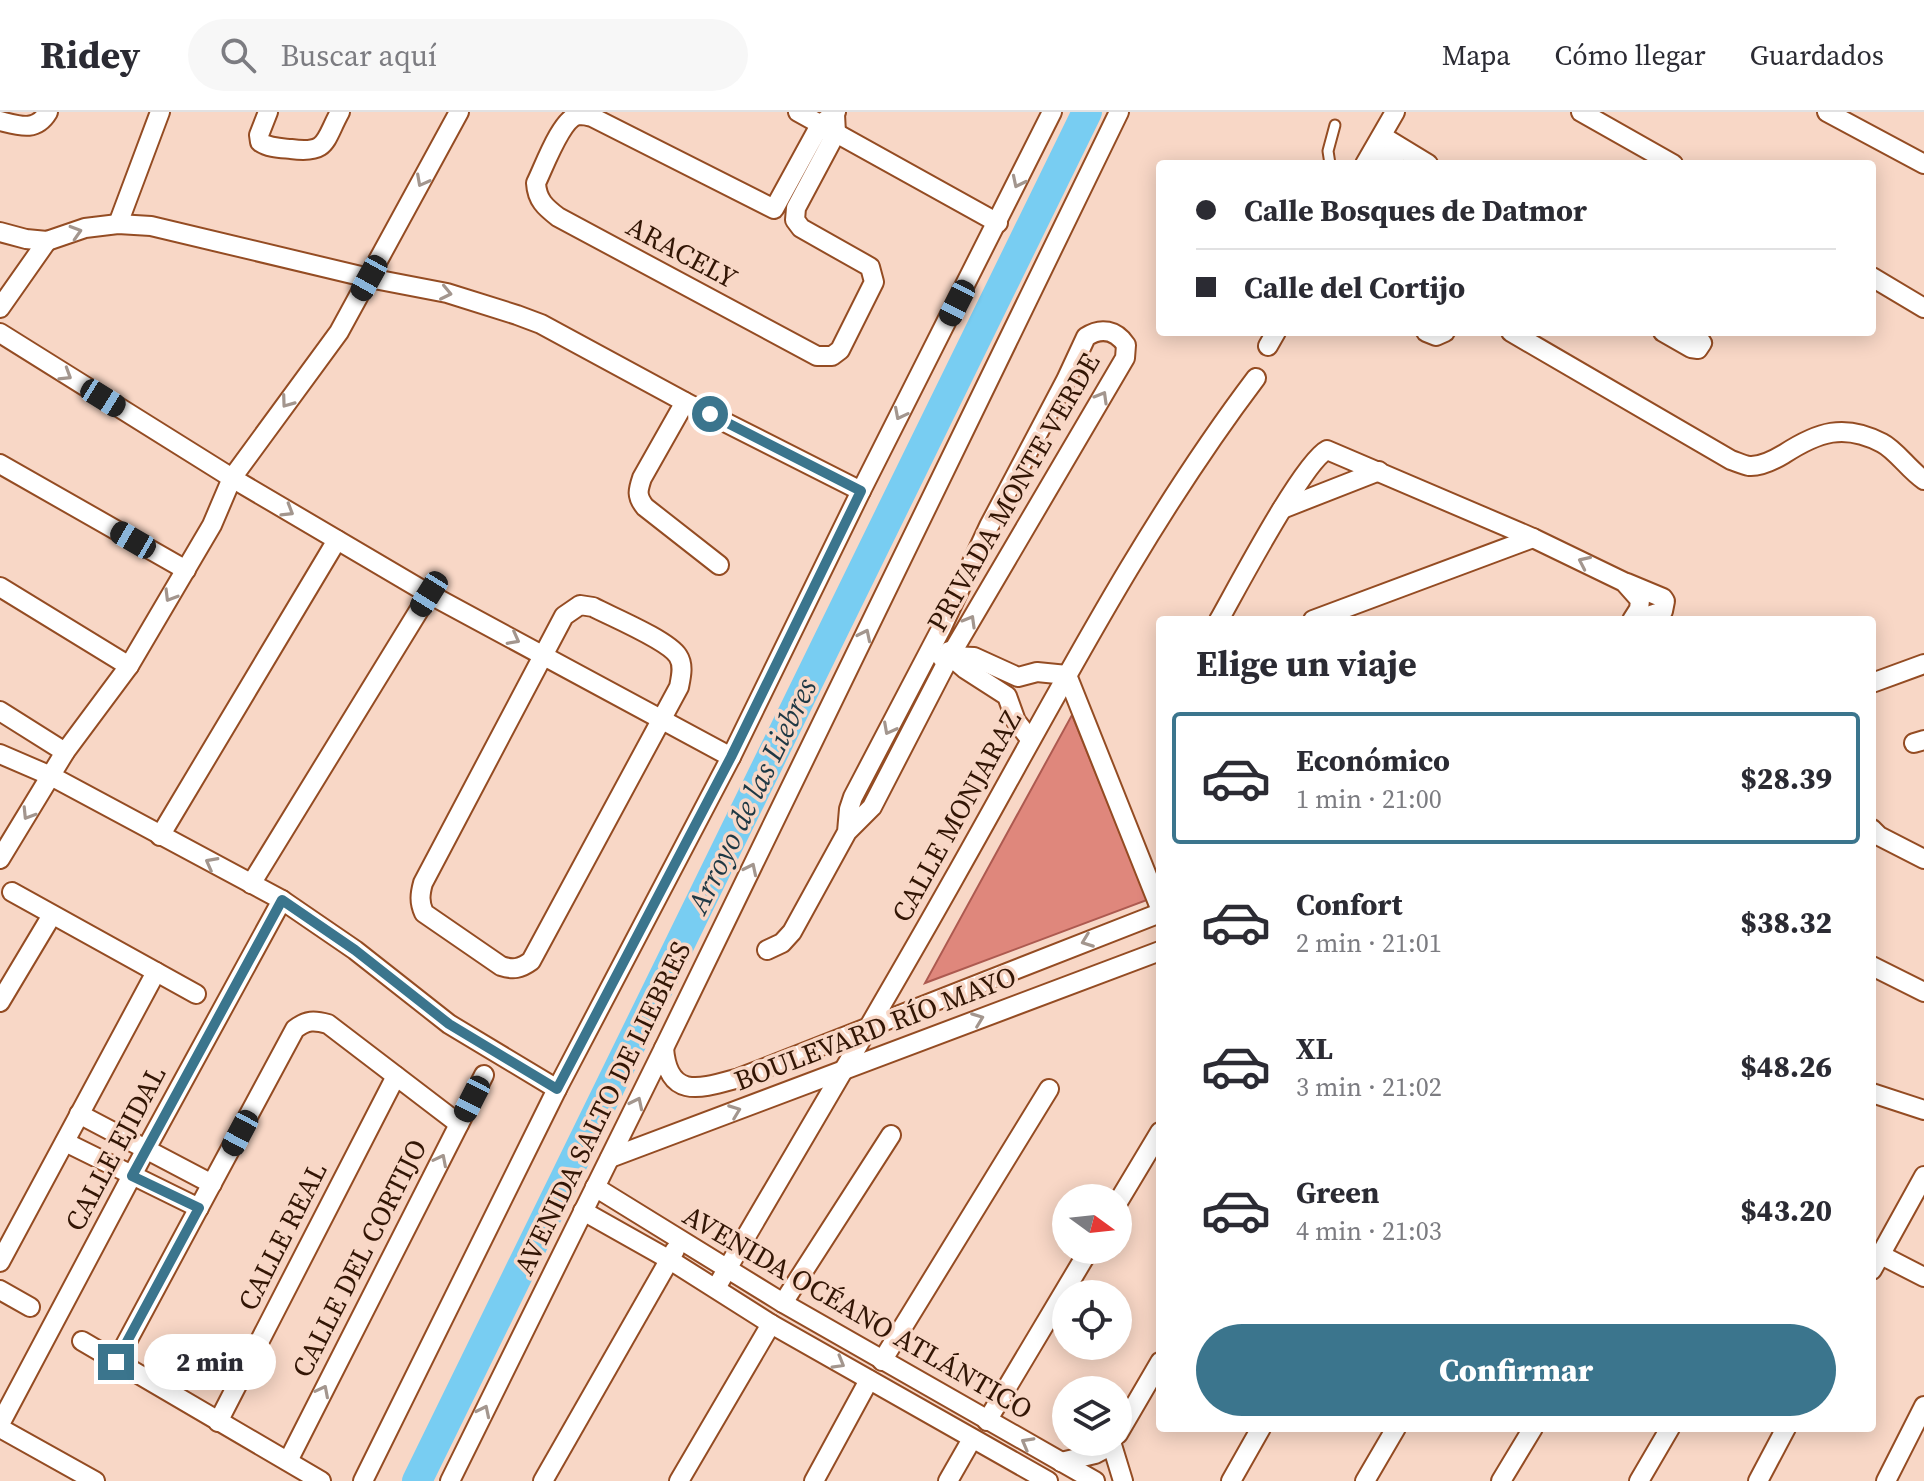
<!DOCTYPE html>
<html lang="es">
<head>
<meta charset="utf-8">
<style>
  body { margin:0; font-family:"Source Serif 4",serif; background:#f7f7f7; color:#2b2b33; height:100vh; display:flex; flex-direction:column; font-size:30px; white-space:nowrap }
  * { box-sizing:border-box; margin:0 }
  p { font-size:26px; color:#7c7c81 }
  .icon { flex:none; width:44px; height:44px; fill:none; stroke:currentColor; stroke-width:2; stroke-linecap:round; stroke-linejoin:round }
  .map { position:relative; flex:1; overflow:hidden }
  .sheet { position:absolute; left:1156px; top:504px; width:720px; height:816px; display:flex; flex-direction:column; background:#fff; border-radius:8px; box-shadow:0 4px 20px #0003 }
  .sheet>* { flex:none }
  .top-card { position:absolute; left:1156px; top:48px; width:720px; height:176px; border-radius:8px; box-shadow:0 4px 20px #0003; display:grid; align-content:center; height:176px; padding:0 40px; background:#fff }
  .needle { width:52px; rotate:105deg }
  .buttons { position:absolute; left:1052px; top:1072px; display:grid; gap:16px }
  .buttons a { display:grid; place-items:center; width:80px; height:80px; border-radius:50%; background:#fff; box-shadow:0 4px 20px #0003; font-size:40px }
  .end { position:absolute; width:36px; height:36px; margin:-18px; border:10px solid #3b758d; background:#fff; box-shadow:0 0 0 4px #fff }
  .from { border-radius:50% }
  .bubble { position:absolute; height:56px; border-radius:28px; background:#fff; box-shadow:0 4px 20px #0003; font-size:26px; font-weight:800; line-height:56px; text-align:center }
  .car { position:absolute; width:24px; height:48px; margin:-24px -12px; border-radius:10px; box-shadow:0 0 6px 2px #0007; background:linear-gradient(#222 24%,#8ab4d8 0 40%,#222 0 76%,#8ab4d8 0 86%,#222 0) }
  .top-card b { display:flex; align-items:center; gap:28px; height:76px; font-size:30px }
  .top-card b+b { border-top:2px solid #e1e1e2 }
  .top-card i { width:20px; height:20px; background:#2b2b33 }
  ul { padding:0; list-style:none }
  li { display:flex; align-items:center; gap:24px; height:132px; margin:0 16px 12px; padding:0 24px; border:4px solid transparent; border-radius:8px }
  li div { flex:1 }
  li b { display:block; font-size:30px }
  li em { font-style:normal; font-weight:800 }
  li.selected { border-color:#3b758d }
  li>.icon { width:72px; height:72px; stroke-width:1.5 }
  h2 { padding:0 40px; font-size:36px; line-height:96px }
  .cta { display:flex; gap:16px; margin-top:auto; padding:16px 40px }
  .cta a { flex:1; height:92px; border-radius:48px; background:#3b758d; color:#fff; font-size:32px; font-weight:800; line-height:92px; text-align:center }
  header { display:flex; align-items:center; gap:48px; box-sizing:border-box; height:112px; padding:0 40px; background:#fff; border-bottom:2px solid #e1e1e2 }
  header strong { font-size:38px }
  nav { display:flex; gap:44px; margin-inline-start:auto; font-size:28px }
  .search { width:560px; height:72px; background:#f7f7f7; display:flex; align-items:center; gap:20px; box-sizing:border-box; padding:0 28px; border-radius:44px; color:#7c7c81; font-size:30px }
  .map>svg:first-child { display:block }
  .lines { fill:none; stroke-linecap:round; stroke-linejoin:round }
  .river { stroke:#78cdf2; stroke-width:30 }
  .building { fill:#df877c; stroke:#ad5a50; stroke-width:2 }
  .lane-casing { stroke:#944c23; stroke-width:13 }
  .street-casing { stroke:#944c23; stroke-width:22 }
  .lane { stroke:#fff; stroke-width:9 }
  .street { stroke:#fff; stroke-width:18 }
  .oneway { stroke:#a3968e }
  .route { stroke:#3b758d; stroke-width:10 }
  .labels { text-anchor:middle; stroke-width:7; stroke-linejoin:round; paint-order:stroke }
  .street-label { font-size:28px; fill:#331605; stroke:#f8d7c6 }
  .water-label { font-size:30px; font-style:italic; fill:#1e3844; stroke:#f8d7c6 }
</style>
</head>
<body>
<header>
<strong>Ridey</strong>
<div class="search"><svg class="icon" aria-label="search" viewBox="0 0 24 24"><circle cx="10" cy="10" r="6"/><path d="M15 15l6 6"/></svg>Buscar aquí</div>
<nav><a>Mapa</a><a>Cómo llegar</a><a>Guardados</a></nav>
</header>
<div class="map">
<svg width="1924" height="1369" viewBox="0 0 1924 1369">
  <rect width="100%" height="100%" fill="#f8d7c6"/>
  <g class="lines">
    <!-- river -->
    <polyline class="river" points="417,1369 1087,0"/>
  </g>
  <!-- building -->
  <polygon class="building" points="1072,603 1147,788 925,871"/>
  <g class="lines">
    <defs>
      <polyline id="lane" points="1330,52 1328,39 1335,13"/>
      <g id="street">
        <path d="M268,0L259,23L260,30C269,36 280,36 291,37C328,42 324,29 340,0"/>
        <polyline points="798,0 998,111"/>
        <polyline points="1581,0 1673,52"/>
        <polyline points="1827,0 1924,52"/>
        <path d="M835,2L836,21L796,96L795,108L801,116L870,155L874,170L840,238L832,244H817L558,105C545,95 537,88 536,71C544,55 561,7 578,3C581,3 589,4 592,5L774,97L820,13L836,0"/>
        <path d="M0,9C20,14 36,20 48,0"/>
        <polyline points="1382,24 1428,52"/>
        <polyline points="1373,39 1396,52"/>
        <polyline points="1365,52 1395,0"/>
        <polyline points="118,112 160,0"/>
        <polyline points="0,120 26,127 47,129 85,116 118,112 151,114 369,166 447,181 517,203 541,212 685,290 861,379"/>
        <polyline points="1872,165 1924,196"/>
        <polyline points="0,196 47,129"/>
        <polyline points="1426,220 1436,224 1445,220"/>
        <path d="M1511,220L1731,348C1737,350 1743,353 1749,354C1761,355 1774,348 1784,342C1818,320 1844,311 1882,331C1896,338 1909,358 1924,368"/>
        <polyline points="1663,220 1691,236 1698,237 1702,231 1694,220"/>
        <polyline points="0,221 232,366 429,482 731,645"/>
        <polyline points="1268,234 1276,220"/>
        <path d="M685,290L642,366C638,378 636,384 645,395L719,453"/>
        <polyline points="0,352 186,458"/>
        <polyline points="1282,397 1379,359"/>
        <polyline points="1627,471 1663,486 1665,489 1663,499 1635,508"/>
        <polyline points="0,475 129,554"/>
        <path d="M580,493L593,495C612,505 668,528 678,544C684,553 681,565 679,575L531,849C520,857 513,858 501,854L424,801C419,790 420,782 423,771L564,504Z"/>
        <path d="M1219,508C1236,478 1303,350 1327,338L1533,426L1624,470L1640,488L1639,497L1632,508"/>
        <polyline points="1313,508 1533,426"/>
        <polyline points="949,539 950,544 965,557 1007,584 1016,609 1030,627"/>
        <polyline points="942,546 950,544 974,545 1018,565 1037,560 1067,563 1160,796"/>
        <polyline points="1872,571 1924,552"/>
        <polyline points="0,599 65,640"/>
        <polyline points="1914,631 1924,628"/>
        <polyline points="0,642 51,664 282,788 355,838 449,912 557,977"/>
        <polyline points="1872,717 1879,724 1924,747"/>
        <polyline points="160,724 337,428"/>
        <polyline points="0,747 65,640 129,554 212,413 232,366 339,220 459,0"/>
        <polyline points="251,772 429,482"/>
        <polyline points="12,780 196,882"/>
        <path d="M767,838L782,831L792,820L847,720L872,695L950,544L1125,246L1126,233C1116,218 1101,215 1086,225L1066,268L989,414L942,515L853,685L849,697L847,720"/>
        <polyline points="1872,854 1924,880"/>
        <polyline points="0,890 52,803"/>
        <path d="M664,936C668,989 702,976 739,966L1160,801"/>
        <polyline points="1872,981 1924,998"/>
        <polyline points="79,1002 212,1072"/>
        <polyline points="65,1030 199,1096"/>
        <polyline points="610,1046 1160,839"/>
        <polyline points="595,1075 783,1191 1095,1369"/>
        <polyline points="1118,1090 1160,1020"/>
        <polyline points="583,1099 670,1148 771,1212 1048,1369"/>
        <polyline points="1881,1143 1924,1165"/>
        <polyline points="0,1150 156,860"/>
        <polyline points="1872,1158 1924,1064"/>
        <path d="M716,1176C795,1040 876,905 953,768C1049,599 1138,422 1256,266"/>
        <polyline points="0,1178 30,1195"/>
        <polyline points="783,1191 891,1023"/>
        <polyline points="82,1229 321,1369"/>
        <polyline points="882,1249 1049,977"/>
        <path d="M116,1250L295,917C307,908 314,908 328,912L459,1012"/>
        <polyline points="987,1309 1089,1138"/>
        <polyline points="218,1310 396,964"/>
        <polyline points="0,1312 146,1037 282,788"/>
        <polyline points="0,1316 95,1369"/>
        <polyline points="1118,1322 1160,1250"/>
        <polyline points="288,1349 484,963"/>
        <polyline points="1061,1350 1095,1342 1112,1333 1123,1369"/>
        <polyline points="363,1369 557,977 731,645 861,379 1052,0"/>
        <polyline points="450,1369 664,936 1119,0"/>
        <polyline points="543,1369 675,1138"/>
        <polyline points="679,1369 771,1212"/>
        <polyline points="814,1369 869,1268"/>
        <polyline points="948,1369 972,1327"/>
        <polyline points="1231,1369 1261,1316"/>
        <polyline points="1365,1369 1396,1316"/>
        <polyline points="1501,1369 1533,1316"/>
        <polyline points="1639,1369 1670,1316"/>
        <polyline points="1758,1369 1786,1316"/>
        <polyline points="1886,1369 1924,1294"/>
      </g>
    </defs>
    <!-- lane casing -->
    <use href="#lane" class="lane-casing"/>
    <!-- street casing -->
    <use href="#street" class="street-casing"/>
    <!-- lane -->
    <use href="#lane" class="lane"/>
    <!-- street -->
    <use href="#street" class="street"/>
  </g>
  <!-- one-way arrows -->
  <defs><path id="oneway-chevron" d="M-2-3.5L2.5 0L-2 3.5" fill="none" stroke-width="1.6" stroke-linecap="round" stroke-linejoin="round" transform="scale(2)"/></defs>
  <g class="oneway">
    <use href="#oneway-chevron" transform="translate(422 69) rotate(118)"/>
    <use href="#oneway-chevron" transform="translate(1018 70) rotate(116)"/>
    <use href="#oneway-chevron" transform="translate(76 120) rotate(-17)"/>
    <use href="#oneway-chevron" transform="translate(446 181) rotate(12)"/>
    <use href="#oneway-chevron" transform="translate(66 263) rotate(32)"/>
    <use href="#oneway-chevron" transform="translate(1102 285) rotate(-60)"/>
    <use href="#oneway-chevron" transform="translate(287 290) rotate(126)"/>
    <use href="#oneway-chevron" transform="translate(900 302) rotate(117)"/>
    <use href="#oneway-chevron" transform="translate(288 399) rotate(31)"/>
    <use href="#oneway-chevron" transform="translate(1584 450) rotate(-155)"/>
    <use href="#oneway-chevron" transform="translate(170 484) rotate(121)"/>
    <use href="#oneway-chevron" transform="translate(970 509) rotate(-60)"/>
    <use href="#oneway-chevron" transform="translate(865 523) rotate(-64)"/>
    <use href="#oneway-chevron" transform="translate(514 527) rotate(28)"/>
    <use href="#oneway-chevron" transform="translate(889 617) rotate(118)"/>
    <use href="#oneway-chevron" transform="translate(28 702) rotate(122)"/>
    <use href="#oneway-chevron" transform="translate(211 751) rotate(-152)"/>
    <use href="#oneway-chevron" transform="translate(751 757) rotate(-64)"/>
    <use href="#oneway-chevron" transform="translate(1087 829) rotate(159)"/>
    <use href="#oneway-chevron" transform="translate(978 907) rotate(-21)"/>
    <use href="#oneway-chevron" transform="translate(637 991) rotate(-64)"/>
    <use href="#oneway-chevron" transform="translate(735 999) rotate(-21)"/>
    <use href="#oneway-chevron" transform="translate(441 1048) rotate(-63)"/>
    <use href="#oneway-chevron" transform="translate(839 1251) rotate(30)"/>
    <use href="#oneway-chevron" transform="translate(323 1279) rotate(-63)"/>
    <use href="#oneway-chevron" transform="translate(484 1299) rotate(-64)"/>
    <use href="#oneway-chevron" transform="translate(1027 1331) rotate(-151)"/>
  </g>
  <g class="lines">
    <!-- route -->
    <polyline class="route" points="116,1250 199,1096 132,1064 282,788 355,838 449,912 557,977 731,645 861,379 710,302"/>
  </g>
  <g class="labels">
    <!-- street labels -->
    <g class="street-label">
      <text transform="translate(682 140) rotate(28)" y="10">ARACELY</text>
      <text transform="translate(1013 380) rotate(-60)" y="10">PRIVADA MONTE VERDE</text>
      <text transform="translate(956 704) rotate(-61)" y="10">CALLE MONJARAZ</text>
      <text transform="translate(875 916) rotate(-21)" y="10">BOULEVARD RÍO MAYO</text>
      <text transform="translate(602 996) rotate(-64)" y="10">AVENIDA SALTO DE LIEBRES</text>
      <text transform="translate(115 1036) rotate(-62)" y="10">CALLE EJIDAL</text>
      <text transform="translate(282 1124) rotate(-63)" y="10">CALLE REAL</text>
      <text transform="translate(359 1146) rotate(-63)" y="10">CALLE DEL CORTIJO</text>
      <text transform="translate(858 1200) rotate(30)" y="10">AVENIDA OCÉANO ATLÁNTICO</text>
    </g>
    <!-- water labels -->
    <g class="water-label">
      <text transform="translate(752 684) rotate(-64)" y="10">Arroyo de las Liebres</text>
    </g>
  </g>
</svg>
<div class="buttons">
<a><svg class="needle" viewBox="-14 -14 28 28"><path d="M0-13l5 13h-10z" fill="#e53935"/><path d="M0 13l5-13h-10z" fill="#7c7c81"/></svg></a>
<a><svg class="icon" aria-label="locate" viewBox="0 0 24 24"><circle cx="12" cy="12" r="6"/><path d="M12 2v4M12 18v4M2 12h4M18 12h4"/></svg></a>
<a><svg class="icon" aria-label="layers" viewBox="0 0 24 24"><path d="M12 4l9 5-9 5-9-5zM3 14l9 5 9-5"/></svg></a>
</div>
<i class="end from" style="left:710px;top:302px"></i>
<i class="end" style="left:116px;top:1250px"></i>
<div class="bubble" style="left:144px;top:1222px;width:132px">2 min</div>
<i class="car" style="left:369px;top:166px;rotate:209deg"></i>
<i class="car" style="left:957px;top:191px;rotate:207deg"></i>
<i class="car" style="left:103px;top:286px;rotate:122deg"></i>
<i class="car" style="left:133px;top:428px;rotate:300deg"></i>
<i class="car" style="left:429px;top:482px;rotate:212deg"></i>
<i class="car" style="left:472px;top:987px;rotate:207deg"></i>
<i class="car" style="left:240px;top:1021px;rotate:208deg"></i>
<div class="top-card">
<b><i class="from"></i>Calle Bosques de Datmor</b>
<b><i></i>Calle del Cortijo</b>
</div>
<section class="sheet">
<h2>Elige un viaje</h2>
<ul>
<li class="selected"><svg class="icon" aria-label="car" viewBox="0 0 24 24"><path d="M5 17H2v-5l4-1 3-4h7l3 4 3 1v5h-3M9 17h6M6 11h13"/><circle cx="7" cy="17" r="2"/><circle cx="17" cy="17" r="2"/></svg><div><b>Económico</b><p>1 min · 21:00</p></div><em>$28.39</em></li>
<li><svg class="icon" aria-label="car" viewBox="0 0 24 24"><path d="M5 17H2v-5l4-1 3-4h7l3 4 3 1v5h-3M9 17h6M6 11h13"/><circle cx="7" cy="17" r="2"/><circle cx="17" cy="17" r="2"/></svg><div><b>Confort</b><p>2 min · 21:01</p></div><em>$38.32</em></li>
<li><svg class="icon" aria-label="car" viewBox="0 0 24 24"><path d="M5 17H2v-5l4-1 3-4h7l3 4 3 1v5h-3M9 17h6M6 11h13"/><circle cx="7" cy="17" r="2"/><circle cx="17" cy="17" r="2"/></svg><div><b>XL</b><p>3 min · 21:02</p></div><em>$48.26</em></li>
<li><svg class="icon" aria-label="car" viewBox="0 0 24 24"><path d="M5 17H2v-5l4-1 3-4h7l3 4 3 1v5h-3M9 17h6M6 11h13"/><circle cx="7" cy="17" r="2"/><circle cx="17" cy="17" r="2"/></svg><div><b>Green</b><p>4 min · 21:03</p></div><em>$43.20</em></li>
</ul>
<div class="cta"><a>Confirmar</a></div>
</section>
</div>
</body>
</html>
